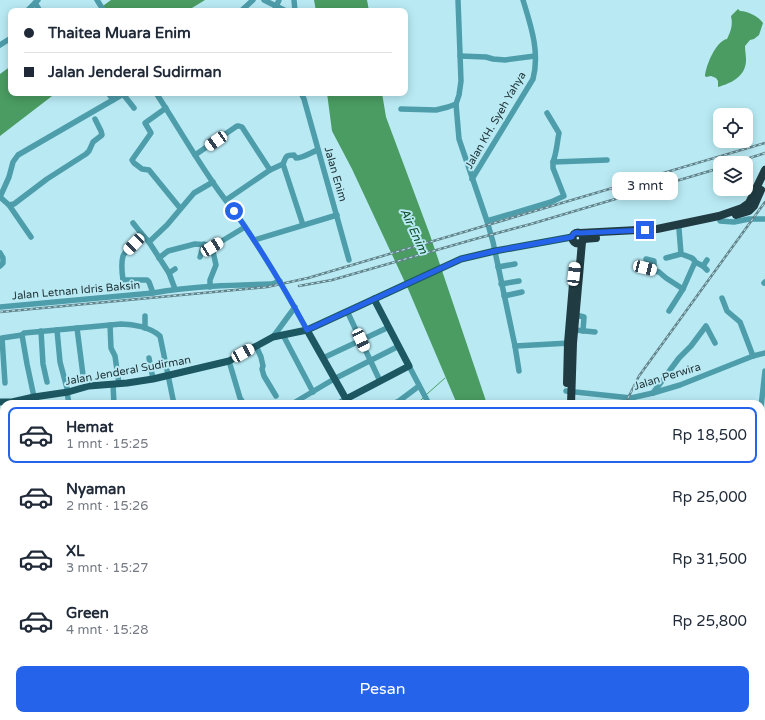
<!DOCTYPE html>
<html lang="id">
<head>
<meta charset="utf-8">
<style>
  body { margin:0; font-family:"Varela Round",sans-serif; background:#f6f6f7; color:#1f2937; height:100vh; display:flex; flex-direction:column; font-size:15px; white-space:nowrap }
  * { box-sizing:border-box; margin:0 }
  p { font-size:13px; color:#747a83 }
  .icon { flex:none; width:22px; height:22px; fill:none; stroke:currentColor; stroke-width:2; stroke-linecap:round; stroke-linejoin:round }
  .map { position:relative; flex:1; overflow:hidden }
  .details { position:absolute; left:0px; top:400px; width:765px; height:320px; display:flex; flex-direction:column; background:#fff; border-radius:12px 12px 0 0; box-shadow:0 2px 10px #0003 }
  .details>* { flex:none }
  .banner { position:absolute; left:8px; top:8px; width:400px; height:88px; border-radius:8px; box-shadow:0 2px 10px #0003; display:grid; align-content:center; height:88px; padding:0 16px; background:#fff }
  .tools { position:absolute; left:713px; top:108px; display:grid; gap:8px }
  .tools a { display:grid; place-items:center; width:40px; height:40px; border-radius:8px; background:#fff; box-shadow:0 2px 10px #0003; font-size:20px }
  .end { position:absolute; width:18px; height:18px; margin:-9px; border:5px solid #2563eb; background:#fff; box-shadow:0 0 0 2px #fff }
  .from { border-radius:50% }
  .bubble { position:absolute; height:28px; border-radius:8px; background:#fff; box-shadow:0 2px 10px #0003; font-size:13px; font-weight:600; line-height:28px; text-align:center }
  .car { position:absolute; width:12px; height:24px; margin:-12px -6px; border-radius:5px; box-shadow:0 0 3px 1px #0007; background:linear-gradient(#fff 24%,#345 0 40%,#fff 0 76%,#345 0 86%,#fff 0) }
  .banner b { display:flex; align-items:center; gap:14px; height:38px; font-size:15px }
  .banner b+b { border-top:1px solid #e0e1e3 }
  .banner i { width:10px; height:10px; background:#1f2937 }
  ul { padding:7px 0 0; list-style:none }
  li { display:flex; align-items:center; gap:12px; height:56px; margin:0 8px 6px; padding:0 8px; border:2px solid transparent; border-radius:8px }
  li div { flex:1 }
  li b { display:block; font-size:15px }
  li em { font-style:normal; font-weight:600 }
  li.on { border-color:#2563eb }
  li>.icon { width:36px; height:36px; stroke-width:1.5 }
  .primary-button { display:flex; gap:8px; margin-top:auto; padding:8px 16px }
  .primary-button a { flex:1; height:46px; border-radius:8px; background:#2563eb; color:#fff; font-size:16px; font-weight:600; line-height:46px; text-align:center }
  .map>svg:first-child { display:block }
  .green { fill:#f8b5a8 }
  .water { fill:#4a9c62 }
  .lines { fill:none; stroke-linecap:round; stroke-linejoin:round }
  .stream { stroke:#4a9c62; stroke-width:1 }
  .minor { stroke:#4e9dab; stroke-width:5.5 }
  .major { stroke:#1d5761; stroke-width:7 }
  .highway { stroke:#203c42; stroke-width:8 }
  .rail-casing { stroke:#63838a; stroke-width:2.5 }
  .rail { stroke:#b9eaf4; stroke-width:1; stroke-dasharray:3; stroke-linecap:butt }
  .route { stroke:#2563eb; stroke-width:5 }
  .labels { text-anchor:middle; stroke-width:4; stroke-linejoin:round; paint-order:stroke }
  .street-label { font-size:11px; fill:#23363a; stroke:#b9eaf4 }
  .water-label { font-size:12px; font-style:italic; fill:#0a4a24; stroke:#b9eaf4 }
</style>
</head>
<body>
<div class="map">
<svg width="765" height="720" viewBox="0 0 765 720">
  <rect width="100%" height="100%" fill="#b9eaf4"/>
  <!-- green -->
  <g class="green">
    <polygon points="761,625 765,631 765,691 761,680"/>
    <polygon points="765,711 765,720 687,720 687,716 755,716 760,717"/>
  </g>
  <!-- water -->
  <g class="water">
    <polygon points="111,0 205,0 187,11 96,11"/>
    <polygon points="314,0 367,0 369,11 316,11"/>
    <path d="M738,9L740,11C748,11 759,17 763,23L759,35L754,39L750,40L745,46C745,51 746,55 746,60C746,76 732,83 718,87V81L716,78L711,76L706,77L705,76C706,65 716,41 727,39C731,31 733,25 731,16Z"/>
    <polygon points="11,66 11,93 56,93 0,136 0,74"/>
    <polygon points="327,93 382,93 386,117 430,235 487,404 457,404 409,291 352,169 332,131"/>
    <polygon points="572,716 601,716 602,720 573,720"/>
  </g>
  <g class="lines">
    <!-- stream -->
    <g class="stream">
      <polyline points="427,394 445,378"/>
      <polyline points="420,404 420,401 423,398"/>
      <polyline points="137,720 140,716"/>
    </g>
    <!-- minor -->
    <g class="minor">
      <polyline points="38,0 35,3 40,11"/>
      <polyline points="97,0 104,11"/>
      <polyline points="264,0 286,11"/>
      <polyline points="294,0 295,11"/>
      <polyline points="458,0 461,81 459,95 456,104 459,139 487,221 493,242 515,346 519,371"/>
      <polyline points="27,11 35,3"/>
      <polyline points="241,11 253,0"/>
      <polyline points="274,11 279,0"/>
      <polyline points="0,45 11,38"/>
      <polyline points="460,56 486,57 493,59 505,60 535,56"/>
      <polyline points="108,93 113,100"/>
      <path d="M156,93C175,122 192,152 212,181C222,197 235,211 246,228C268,261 288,295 307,330"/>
      <polyline points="301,93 304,99 349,260"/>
      <polyline points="123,94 134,108"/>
      <polyline points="166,108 145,123 151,133 132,160 134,163 142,169 149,170 180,208"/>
      <polyline points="401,109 436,110 448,107 456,104"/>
      <path d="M547,113L559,133C557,142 557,152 553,162"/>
      <polyline points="195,155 237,126 239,126 242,127 270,170"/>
      <path d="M472,179L533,79C540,52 531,26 523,0"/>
      <polyline points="0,197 9,177 13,162 18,155 125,93"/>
      <polyline points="0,197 9,205 14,204 47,179 86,154 89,151 93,142 102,135 101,131 95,119"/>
      <polyline points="226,200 270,170 283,164"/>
      <polyline points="9,205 31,237"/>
      <polyline points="719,216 720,221 734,222 749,219 765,219"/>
      <polyline points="487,221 551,202 564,196 553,168 553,162 607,160"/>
      <polyline points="133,223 141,233"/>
      <path d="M303,225L283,164C286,157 285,155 294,155L296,158C304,158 311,152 318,150"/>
      <polyline points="254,240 337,215"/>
      <polyline points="149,242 167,225 194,193 213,182"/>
      <polyline points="212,247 245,227"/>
      <polyline points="0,253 3,258 3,263 0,266"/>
      <polyline points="200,257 204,244"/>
      <polyline points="159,258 168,251 195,244 209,245 212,247"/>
      <polyline points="666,258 681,254"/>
      <polyline points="646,259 654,261 654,270"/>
      <polyline points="695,262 703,266 707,270"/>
      <polyline points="703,266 707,260"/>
      <polyline points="498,267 515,264"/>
      <polyline points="645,268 659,272 666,278 683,289"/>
      <polyline points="169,273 175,269"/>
      <polyline points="764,283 765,282"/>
      <polyline points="501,284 519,281"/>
      <polyline points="210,287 210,280 216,265 212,247"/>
      <path d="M153,293L149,282L147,280H123C122,273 121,263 123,256C126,249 137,241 141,233L149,242L169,273L175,289"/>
      <polyline points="504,296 522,292"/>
      <polyline points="722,298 727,311 740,322 753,356"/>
      <path d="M0,307L153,293C193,286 233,285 272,284L280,281"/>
      <polyline points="347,311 380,381"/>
      <path d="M669,311L683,289L695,262C694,257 686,256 681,254L679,229"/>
      <polyline points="576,315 584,317 583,331"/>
      <polyline points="110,325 111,348 115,356 119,384"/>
      <polyline points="77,328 83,375"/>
      <polyline points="145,328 145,316"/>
      <polyline points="57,330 60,362 68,392"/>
      <polyline points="575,330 595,332"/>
      <polyline points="41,331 43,364 47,382"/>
      <polyline points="283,335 313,392"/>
      <polyline points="273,337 295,307"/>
      <polyline points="256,346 261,357 263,366 262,369 264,376 276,396"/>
      <polyline points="515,346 570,343"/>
      <polyline points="149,358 153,379"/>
      <polyline points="323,358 389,327"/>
      <polyline points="229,361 240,398 244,404"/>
      <polyline points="409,366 429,404"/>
      <polyline points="5,383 2,338 22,335"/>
      <polyline points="113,384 114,404"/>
      <polyline points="566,391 631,398 653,393 680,385 753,356 765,353"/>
      <polyline points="67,392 69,404"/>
      <polyline points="653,393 679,358 691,346 706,326 715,343"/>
      <path d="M34,397L27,364L22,335L24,333L121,324C133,324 150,327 160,336L174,404"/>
      <polyline points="292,404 334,379 399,346"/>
      <polyline points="337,404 346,399 348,404"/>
      <polyline points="392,404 399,401 419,386"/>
      <polyline points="761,407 765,371"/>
      <polyline points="761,435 765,435"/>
      <polyline points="761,462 765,463"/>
      <polyline points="0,474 4,474"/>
      <polyline points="761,492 765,492"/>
      <polyline points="0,503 0,509"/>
      <polyline points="761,517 765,517"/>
      <polyline points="761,547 765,559"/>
      <polyline points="0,587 4,586"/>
      <polyline points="761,622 765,629"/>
      <polyline points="0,626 4,634"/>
      <polyline points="0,649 4,645"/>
      <polyline points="66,716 102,720"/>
      <polyline points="154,716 158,720"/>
      <polyline points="235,716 253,720"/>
      <polyline points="280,716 281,718 300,720"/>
      <polyline points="316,716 316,720"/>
      <polyline points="368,716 369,720"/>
      <polyline points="554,716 555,720"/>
      <polyline points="54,720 55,716"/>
      <polyline points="123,720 129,716"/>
      <polyline points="205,720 206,716"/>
      <polyline points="225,720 226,716"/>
      <polyline points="388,720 389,716"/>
      <polyline points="392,720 424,718 427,716"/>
      <polyline points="510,720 525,716"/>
    </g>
    <!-- major -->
    <g class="major">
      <polyline points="307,330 346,399 409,366 374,299"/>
      <polyline points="0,402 12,402 34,397 68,392 89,386 127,383 153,379 229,361 273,337 307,330 461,259 495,251 572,237"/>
    </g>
    <!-- highway -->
    <g class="highway">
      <polyline points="736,215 749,211 754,206 761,190"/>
      <circle cx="578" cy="238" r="5.5"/>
      <polyline points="580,233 657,229 719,216 742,208 749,203 765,170"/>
      <polyline points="583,239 596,238"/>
      <polyline points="567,383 568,343 574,272"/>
      <polyline points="571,404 573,343 582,242"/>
      <polyline points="616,716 618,720"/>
    </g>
    <defs>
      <g id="rail">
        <polyline points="734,163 765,153"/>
        <polyline points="299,286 332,280 475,239 531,224 720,168"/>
        <polyline points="0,312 267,287 308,278 765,143"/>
        <polyline points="626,404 628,398 639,376 765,202"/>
        <polyline points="645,716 646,720"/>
      </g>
    </defs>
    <!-- rail casing -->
    <use href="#rail" class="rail-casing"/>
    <!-- rail -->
    <use href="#rail" class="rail"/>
  </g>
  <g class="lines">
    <!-- route -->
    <path class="route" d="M234,211C261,249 285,289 307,330L461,259L495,251L572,237C573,233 576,232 580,233L645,230"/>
  </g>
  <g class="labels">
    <!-- street labels -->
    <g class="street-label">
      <text transform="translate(495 120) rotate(-60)" y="4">Jalan KH. Syeh Yahya</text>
      <text transform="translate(336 174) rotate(74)" y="4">Jalan Enim</text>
      <text transform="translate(76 290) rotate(-5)" y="4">Jalan Letnan Idris Baksin</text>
      <text transform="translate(128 370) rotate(-10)" y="4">Jalan Jenderal Sudirman</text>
      <text transform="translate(667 376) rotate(-17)" y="4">Jalan Perwira</text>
    </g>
    <!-- water labels -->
    <g class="water-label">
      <text transform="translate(414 231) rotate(65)" y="4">Air Enim</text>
    </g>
  </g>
</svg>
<div class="tools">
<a><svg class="icon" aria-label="locate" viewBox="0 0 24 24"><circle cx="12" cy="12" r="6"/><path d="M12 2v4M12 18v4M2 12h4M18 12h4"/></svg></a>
<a><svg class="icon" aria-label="layers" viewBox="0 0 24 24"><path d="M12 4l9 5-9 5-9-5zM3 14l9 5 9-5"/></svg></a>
</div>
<i class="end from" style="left:234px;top:211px"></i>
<i class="end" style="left:645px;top:230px"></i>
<div class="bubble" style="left:612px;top:172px;width:66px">3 mnt</div>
<i class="car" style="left:216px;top:141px;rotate:235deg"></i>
<i class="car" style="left:134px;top:244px;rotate:224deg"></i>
<i class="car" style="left:212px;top:247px;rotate:58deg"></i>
<i class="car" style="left:645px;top:268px;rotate:104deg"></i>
<i class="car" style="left:574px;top:274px;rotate:6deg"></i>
<i class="car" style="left:361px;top:340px;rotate:155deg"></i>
<i class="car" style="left:243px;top:353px;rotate:61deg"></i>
<div class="banner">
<b><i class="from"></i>Thaitea Muara Enim</b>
<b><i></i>Jalan Jenderal Sudirman</b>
</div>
<section class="details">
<ul>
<li class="on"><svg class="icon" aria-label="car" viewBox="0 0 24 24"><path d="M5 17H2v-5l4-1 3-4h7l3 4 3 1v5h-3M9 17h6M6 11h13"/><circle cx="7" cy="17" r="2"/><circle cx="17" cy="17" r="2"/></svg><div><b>Hemat</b><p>1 mnt · 15:25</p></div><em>Rp 18,500</em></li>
<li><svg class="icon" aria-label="car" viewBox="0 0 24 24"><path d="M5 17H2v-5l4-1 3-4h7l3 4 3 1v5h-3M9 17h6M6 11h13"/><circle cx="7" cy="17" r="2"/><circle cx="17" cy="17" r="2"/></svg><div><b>Nyaman</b><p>2 mnt · 15:26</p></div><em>Rp 25,000</em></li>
<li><svg class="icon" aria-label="car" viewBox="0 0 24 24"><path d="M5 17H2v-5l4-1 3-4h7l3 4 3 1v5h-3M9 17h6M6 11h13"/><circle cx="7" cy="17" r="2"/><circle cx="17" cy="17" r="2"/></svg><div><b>XL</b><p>3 mnt · 15:27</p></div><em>Rp 31,500</em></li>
<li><svg class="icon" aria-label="car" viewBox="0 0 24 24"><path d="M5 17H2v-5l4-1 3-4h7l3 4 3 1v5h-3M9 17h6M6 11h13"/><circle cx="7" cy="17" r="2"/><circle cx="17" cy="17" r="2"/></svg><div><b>Green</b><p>4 mnt · 15:28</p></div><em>Rp 25,800</em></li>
</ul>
<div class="primary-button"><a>Pesan</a></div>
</section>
</div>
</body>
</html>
